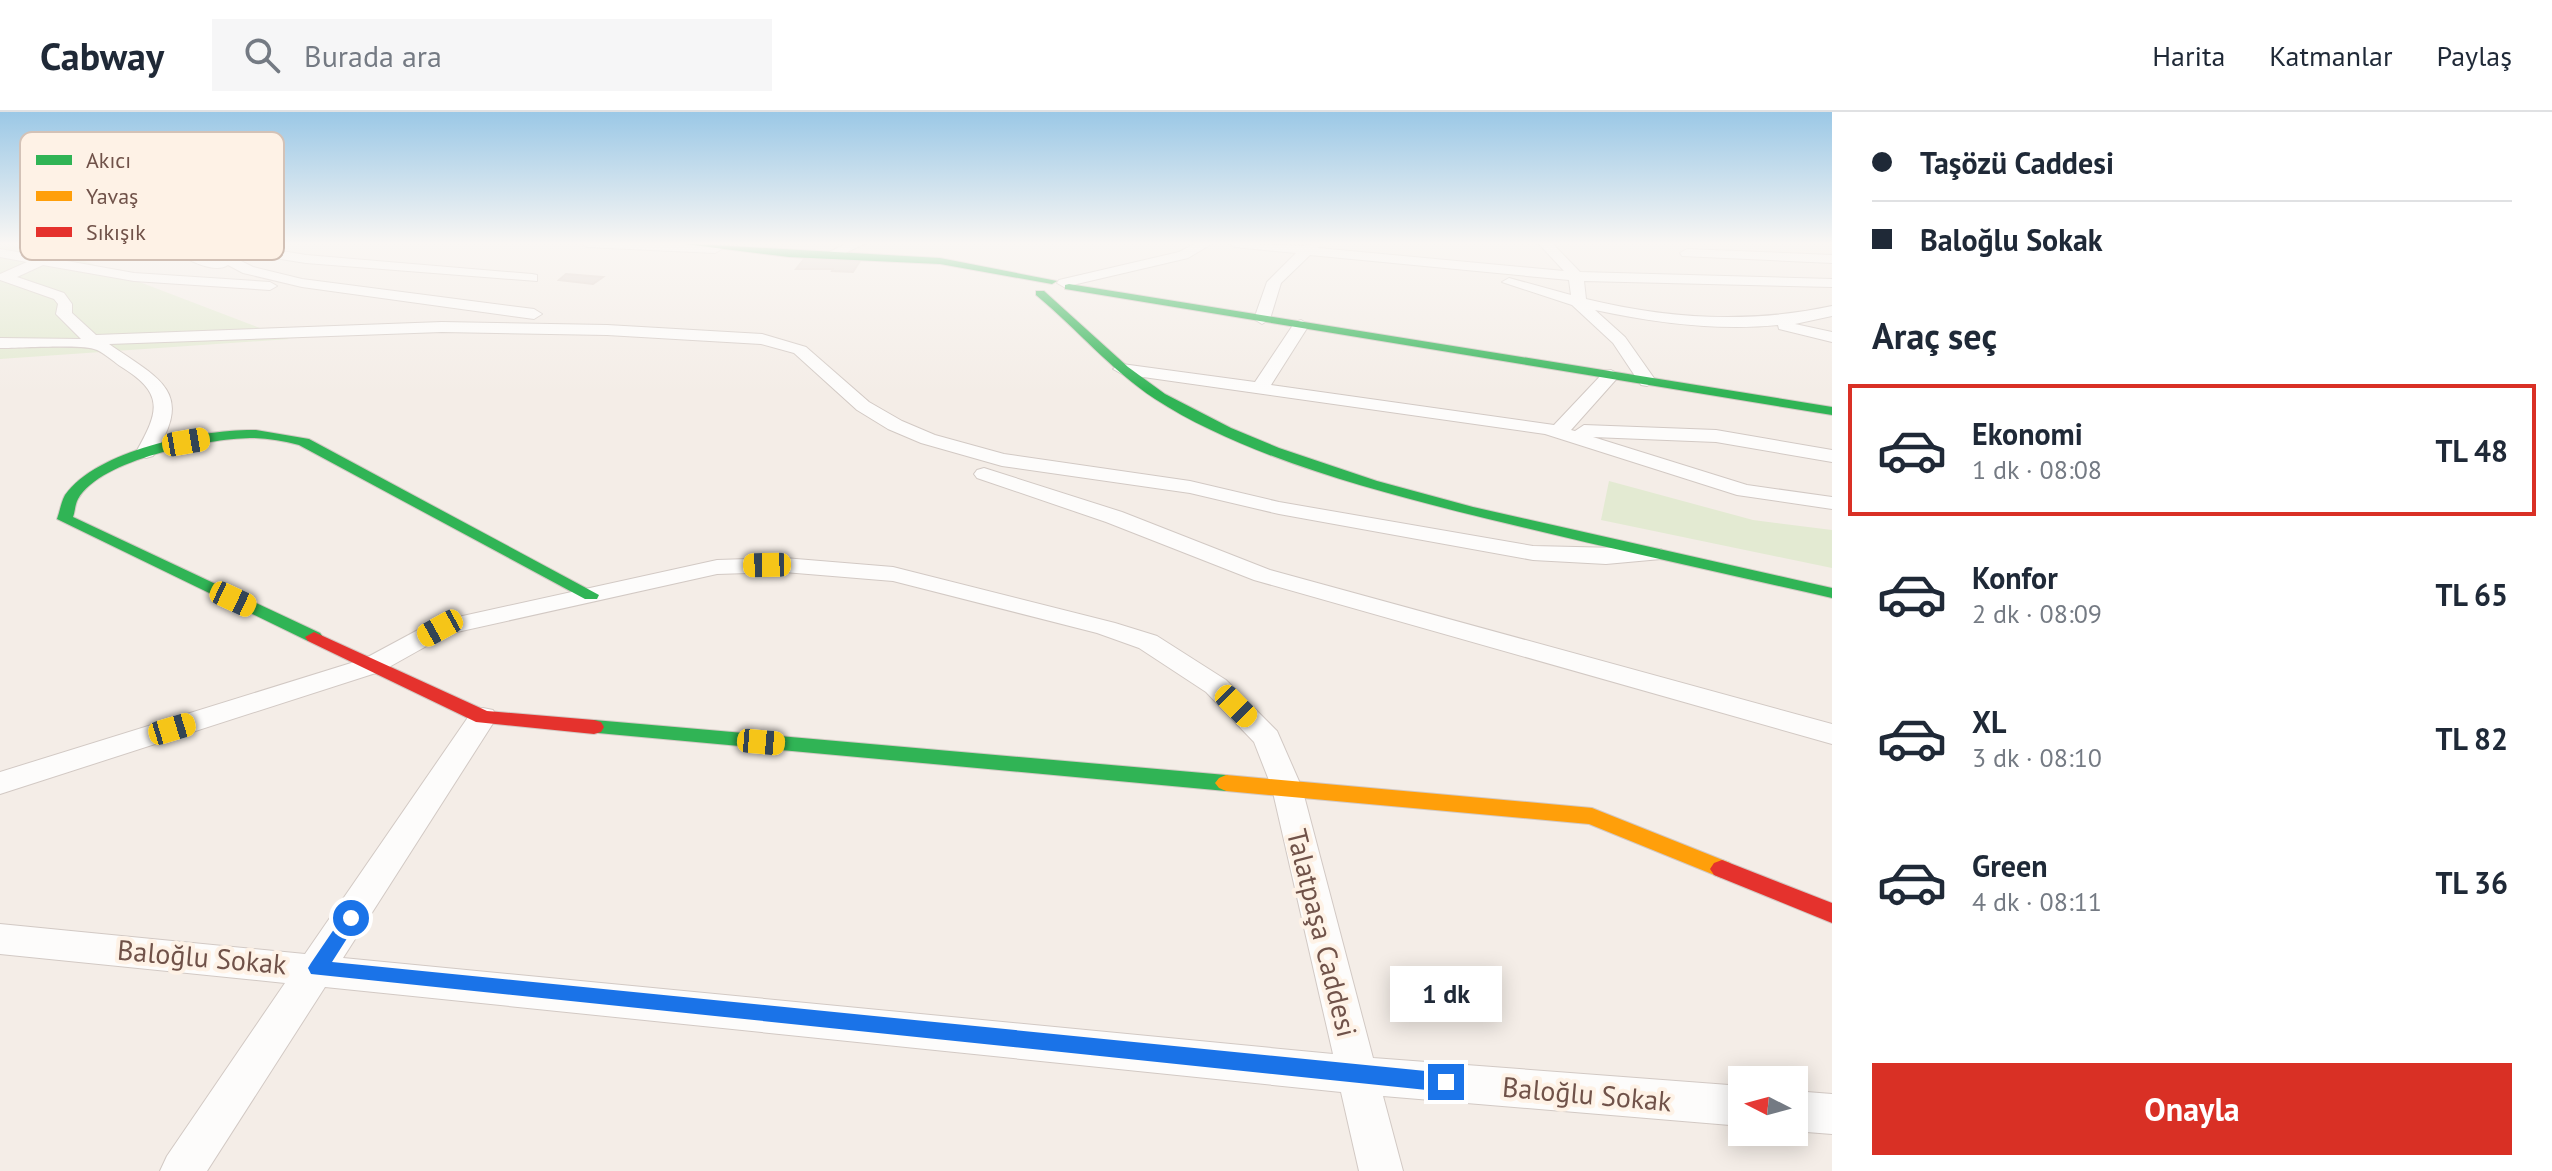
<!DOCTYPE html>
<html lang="tr">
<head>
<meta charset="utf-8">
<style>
  body { margin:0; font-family:"PT Sans",sans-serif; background:#f6f6f7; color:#1f2937; height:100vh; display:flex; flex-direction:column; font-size:30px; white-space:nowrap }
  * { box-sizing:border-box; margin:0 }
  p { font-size:26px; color:#747a83 }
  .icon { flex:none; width:44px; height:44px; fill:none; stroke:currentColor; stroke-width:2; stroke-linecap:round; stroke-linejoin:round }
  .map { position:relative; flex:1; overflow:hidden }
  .drawer { display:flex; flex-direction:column; background:#fff; width:720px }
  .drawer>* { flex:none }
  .top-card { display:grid; align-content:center; height:176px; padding:0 40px; background:#fff }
  .needle { width:52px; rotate:276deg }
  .fabs { position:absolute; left:1728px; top:954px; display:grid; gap:16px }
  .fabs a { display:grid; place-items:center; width:80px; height:80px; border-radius:0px; background:#fff; box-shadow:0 4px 20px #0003; font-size:40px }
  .end { position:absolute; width:36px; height:36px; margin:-18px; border:10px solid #1a73e8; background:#fff; box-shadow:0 0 0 4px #fff }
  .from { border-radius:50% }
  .bubble { position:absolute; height:56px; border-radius:0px; background:#fff; box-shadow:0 4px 20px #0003; font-size:26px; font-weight:800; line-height:56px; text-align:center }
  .car { position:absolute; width:24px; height:48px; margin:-24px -12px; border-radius:10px; box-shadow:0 0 6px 2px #0007; background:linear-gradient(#f5c518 24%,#345 0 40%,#f5c518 0 76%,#345 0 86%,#f5c518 0) }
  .top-card b { display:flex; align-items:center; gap:28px; height:76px; font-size:30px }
  .top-card b+b { border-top:2px solid #e0e1e3 }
  .top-card i { width:20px; height:20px; background:#1f2937 }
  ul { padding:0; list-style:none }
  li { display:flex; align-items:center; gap:24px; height:132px; margin:0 16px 12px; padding:0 24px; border:4px solid transparent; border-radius:0px }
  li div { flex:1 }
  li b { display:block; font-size:30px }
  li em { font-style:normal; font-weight:800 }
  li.current { border-color:#d93025 }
  li>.icon { width:72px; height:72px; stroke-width:1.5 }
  h2 { padding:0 40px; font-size:36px; line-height:96px }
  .button { display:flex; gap:16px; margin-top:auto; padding:16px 40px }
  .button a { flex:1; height:92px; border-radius:0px; background:#d93025; color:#fff; font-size:32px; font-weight:800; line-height:92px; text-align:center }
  header { display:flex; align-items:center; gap:48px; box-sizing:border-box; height:112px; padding:0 40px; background:#fff; border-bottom:2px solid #e0e1e3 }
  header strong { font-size:38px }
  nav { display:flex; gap:44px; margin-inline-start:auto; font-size:28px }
  .search { width:560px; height:72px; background:#f6f6f7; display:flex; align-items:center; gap:20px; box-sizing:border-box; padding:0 28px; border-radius:0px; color:#747a83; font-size:30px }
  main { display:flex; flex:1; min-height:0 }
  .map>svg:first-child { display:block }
  .green { fill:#e3ead2 }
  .building { fill:#e0d5cf; stroke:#ddd0c9; stroke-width:2 }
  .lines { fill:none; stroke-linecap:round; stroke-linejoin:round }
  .street-casing { stroke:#d2c9c4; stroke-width:2 }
  .fast-casing { stroke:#d3c9c4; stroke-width:2 }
  .slow-casing { stroke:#d3c9c4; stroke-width:2 }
  .jam-casing { stroke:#d3c9c4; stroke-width:2 }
  .street { fill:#fdfcfb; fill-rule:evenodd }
  .fast { fill:#30b455; fill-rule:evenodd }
  .slow { fill:#ff9f0a; fill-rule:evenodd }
  .jam { fill:#e5322d; fill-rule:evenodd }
  .route { fill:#1a73e8 }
  .labels { text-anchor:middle; stroke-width:8; stroke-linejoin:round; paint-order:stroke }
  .near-street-label { font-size:28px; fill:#705249; stroke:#fef2e6 }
  .key { fill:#fef2e6; stroke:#d3c2b7; stroke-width:2 }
  .key-label { font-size:22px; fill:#705249 }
</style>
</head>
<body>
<header>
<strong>Cabway</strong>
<div class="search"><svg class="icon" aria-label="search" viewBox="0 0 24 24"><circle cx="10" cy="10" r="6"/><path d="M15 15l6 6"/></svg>Burada ara</div>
<nav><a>Harita</a><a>Katmanlar</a><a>Paylaş</a></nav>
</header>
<main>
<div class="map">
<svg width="1832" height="1059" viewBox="0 0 1832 1059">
  <rect width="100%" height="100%" fill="#f4ede7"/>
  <!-- green -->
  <g class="green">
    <polygon points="0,131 59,131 74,145 289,227 0,247"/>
    <polygon points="1609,369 1753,408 1832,418 1832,456 1601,408"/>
  </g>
  <!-- building -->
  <g class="building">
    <polygon points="805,146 860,149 853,160 832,159 833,157 796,157"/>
    <polygon points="566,162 603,165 593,172 559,168"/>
  </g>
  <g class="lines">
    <defs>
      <g id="street">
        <path d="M163,131H180L217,147L198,131H232L306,143L532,162L537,163V169L306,151L217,137L253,155L302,167L534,197L542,202L534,207L302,175L243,161L228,153C213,164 175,142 163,131Z"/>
        <path d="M581,131C606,131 706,126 722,137L715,141L587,135Z"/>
        <polygon points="848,131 866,131 837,145 825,142"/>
        <polygon points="1196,131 1213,131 1188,146 1064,175 1057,171 1059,168 1179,140"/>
        <path d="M1229,131L1304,134L1321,131L1318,136L1564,159L1538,131H1552L1580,160L1832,167V175L1584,169L1586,187C1669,207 1749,212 1832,194V204L1795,212L1832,220V230L1779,217L1778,213C1716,219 1655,211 1595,198L1625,225L1656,269L1647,274L1641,273L1613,231L1572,193L1502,170L1509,166L1571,183L1569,168L1310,143L1281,171L1270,207L1262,212L1254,207L1267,170L1296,141L1235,135Z"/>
        <path d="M0,137L134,161L270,170L277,174L270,178L134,169L43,153L17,165L64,181L72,192V201L96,223L442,210L607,213L762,222L806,235L869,290L902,309L935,323L1004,342L1190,369L1279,390L1533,434L1661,437L1665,442L1661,447L1606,452L1533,448L1279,402L1190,381L1002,354L921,331L888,317L857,298L794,241L761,232L607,223L442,220L109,232C159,267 196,279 153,344L146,346L136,340C160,298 164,281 120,254C113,249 102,239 94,237C78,232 20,236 0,236V226L81,227L56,202L58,192L54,187L0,168V162L27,150L0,145Z"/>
        <polygon points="1687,137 1832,143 1832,151 1682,144 1680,141"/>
        <polygon points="1301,208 1309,213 1271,273 1554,313 1605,259 1611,258 1620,263 1571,318 1575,319 1584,313 1716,318 1832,338 1832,350 1716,330 1593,325 1747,373 1832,385 1832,397 1737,383 1545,322 1122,262 1113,257 1122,252 1255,270 1295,210"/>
        <polygon points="984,356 1122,400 1270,458 1832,612 1832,632 1254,468 1106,410 977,366 974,362 977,358"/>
        <polygon points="784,446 893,455 1115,511 1157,524 1226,568 1277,619 1302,676 1373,946 1742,974 1742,1014 1383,984 1403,1059 1359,1059 1341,980 325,875 207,1059 160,1059 167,1044 285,871 0,842 0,812 305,842 473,598 483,596 493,598 497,605 343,846 1333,942 1272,676 1254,630 1206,580 1139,536 1097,521 893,469 784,460 717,462 448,522 382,559 0,682 0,660 364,547 431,511 717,448"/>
        <polygon points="1794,979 1832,982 1832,1022 1794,1019"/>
      </g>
      <g id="fast">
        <polygon points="677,131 940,146 1057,169 1052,172 940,152 789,145"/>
        <polygon points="1069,172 1832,295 1832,303 1065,177 1065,173"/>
        <path d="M1036,179H1044L1128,255L1165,282L1231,316L1279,336L1377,369L1473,395L1832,476V486C1722,461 1611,437 1501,410C1393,384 1249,348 1155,287C1111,258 1077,217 1036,183Z"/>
        <path d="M256,318L309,327L599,483L597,487H585L299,333C283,329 267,326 250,326C207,327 101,347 78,387C75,392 75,400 73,405L320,521L323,525L320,529H308L57,407C60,399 61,390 65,383C98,337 203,317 256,318Z"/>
        <polygon points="594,608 1226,663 1233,666 1237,671 1233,676 1226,679 587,620 584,615 587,610"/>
      </g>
      <polygon id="slow" points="1226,663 1592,696 1730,751 1734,757 1730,763 1722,766 1589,712 1226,679 1219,676 1215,671 1219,666"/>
      <g id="jam">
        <polygon points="314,520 487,599 594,608 601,610 604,615 601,620 594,622 476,610 308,529 305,525"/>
        <polygon points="1722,748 1832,791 1832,811 1714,763 1710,757 1714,751"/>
      </g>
    </defs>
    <!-- street casing -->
    <use href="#street" class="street-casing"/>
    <!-- fast casing -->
    <use href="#fast" class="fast-casing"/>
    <!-- slow casing -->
    <use href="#slow" class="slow-casing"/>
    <!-- jam casing -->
    <use href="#jam" class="jam-casing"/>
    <!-- street -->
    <use href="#street" class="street"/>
    <!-- fast -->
    <use href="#fast" class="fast"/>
    <!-- slow -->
    <use href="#slow" class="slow"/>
    <!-- jam -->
    <use href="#jam" class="jam"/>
  </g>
  <!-- sky -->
  <linearGradient id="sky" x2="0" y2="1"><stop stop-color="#9bc8e6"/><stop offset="0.47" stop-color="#faf7f4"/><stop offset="1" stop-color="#faf7f4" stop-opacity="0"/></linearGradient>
  <rect width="1832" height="280" fill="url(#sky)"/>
  <!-- route -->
  <polygon class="route" points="351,799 360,806 332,850 1446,961 1453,964 1456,970 1453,977 1446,980 311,862 308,856 311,851 345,801"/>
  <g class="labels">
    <!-- near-street labels -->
    <g class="near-street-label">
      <text transform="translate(1322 821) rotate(76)" y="10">Talatpaşa Caddesi</text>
      <text transform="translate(202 845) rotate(5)" y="10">Baloğlu Sokak</text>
      <text transform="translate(1587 982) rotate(5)" y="10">Baloğlu Sokak</text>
    </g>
  </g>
  <!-- legend -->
  <rect x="20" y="20" width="264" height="128" rx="12" class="key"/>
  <rect x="36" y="43" width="36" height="10" fill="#30b455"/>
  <rect x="36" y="79" width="36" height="10" fill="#ff9f0a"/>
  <rect x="36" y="115" width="36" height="10" fill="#e5322d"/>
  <g class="key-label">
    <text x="86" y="56">Akıcı</text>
    <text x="86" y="92">Yavaş</text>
    <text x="86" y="128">Sıkışık</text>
  </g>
</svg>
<div class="fabs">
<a><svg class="needle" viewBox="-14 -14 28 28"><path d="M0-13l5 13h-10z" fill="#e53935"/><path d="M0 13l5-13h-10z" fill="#747a83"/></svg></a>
</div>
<i class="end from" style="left:351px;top:806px"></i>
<i class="end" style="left:1446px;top:970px"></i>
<div class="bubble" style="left:1390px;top:854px;width:112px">1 dk</div>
<i class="car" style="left:186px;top:330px;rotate:80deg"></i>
<i class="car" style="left:767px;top:453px;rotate:269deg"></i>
<i class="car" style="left:233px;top:487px;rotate:115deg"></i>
<i class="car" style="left:440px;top:516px;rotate:241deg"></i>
<i class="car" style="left:1236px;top:594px;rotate:135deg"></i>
<i class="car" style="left:172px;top:617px;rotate:73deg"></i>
<i class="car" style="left:761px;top:630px;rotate:95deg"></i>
</div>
<section class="drawer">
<div class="top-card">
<b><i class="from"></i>Taşözü Caddesi</b>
<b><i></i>Baloğlu Sokak</b>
</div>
<h2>Araç seç</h2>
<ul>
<li class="current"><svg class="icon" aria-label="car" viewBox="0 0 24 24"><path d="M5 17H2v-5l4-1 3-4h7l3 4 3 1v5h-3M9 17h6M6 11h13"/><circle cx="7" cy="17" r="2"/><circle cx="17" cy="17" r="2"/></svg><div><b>Ekonomi</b><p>1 dk · 08:08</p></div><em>TL 48</em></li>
<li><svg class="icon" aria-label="car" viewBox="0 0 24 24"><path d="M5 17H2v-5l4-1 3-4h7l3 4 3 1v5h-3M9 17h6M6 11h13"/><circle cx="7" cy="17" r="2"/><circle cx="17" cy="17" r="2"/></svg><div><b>Konfor</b><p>2 dk · 08:09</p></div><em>TL 65</em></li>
<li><svg class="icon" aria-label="car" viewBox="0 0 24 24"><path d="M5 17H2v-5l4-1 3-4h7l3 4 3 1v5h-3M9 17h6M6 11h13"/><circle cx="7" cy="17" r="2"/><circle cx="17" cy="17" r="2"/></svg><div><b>XL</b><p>3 dk · 08:10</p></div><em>TL 82</em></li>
<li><svg class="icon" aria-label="car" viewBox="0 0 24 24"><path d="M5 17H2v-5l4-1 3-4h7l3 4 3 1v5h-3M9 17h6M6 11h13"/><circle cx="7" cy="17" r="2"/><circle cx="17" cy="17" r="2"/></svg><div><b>Green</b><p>4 dk · 08:11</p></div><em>TL 36</em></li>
</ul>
<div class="button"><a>Onayla</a></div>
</section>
</main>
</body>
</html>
